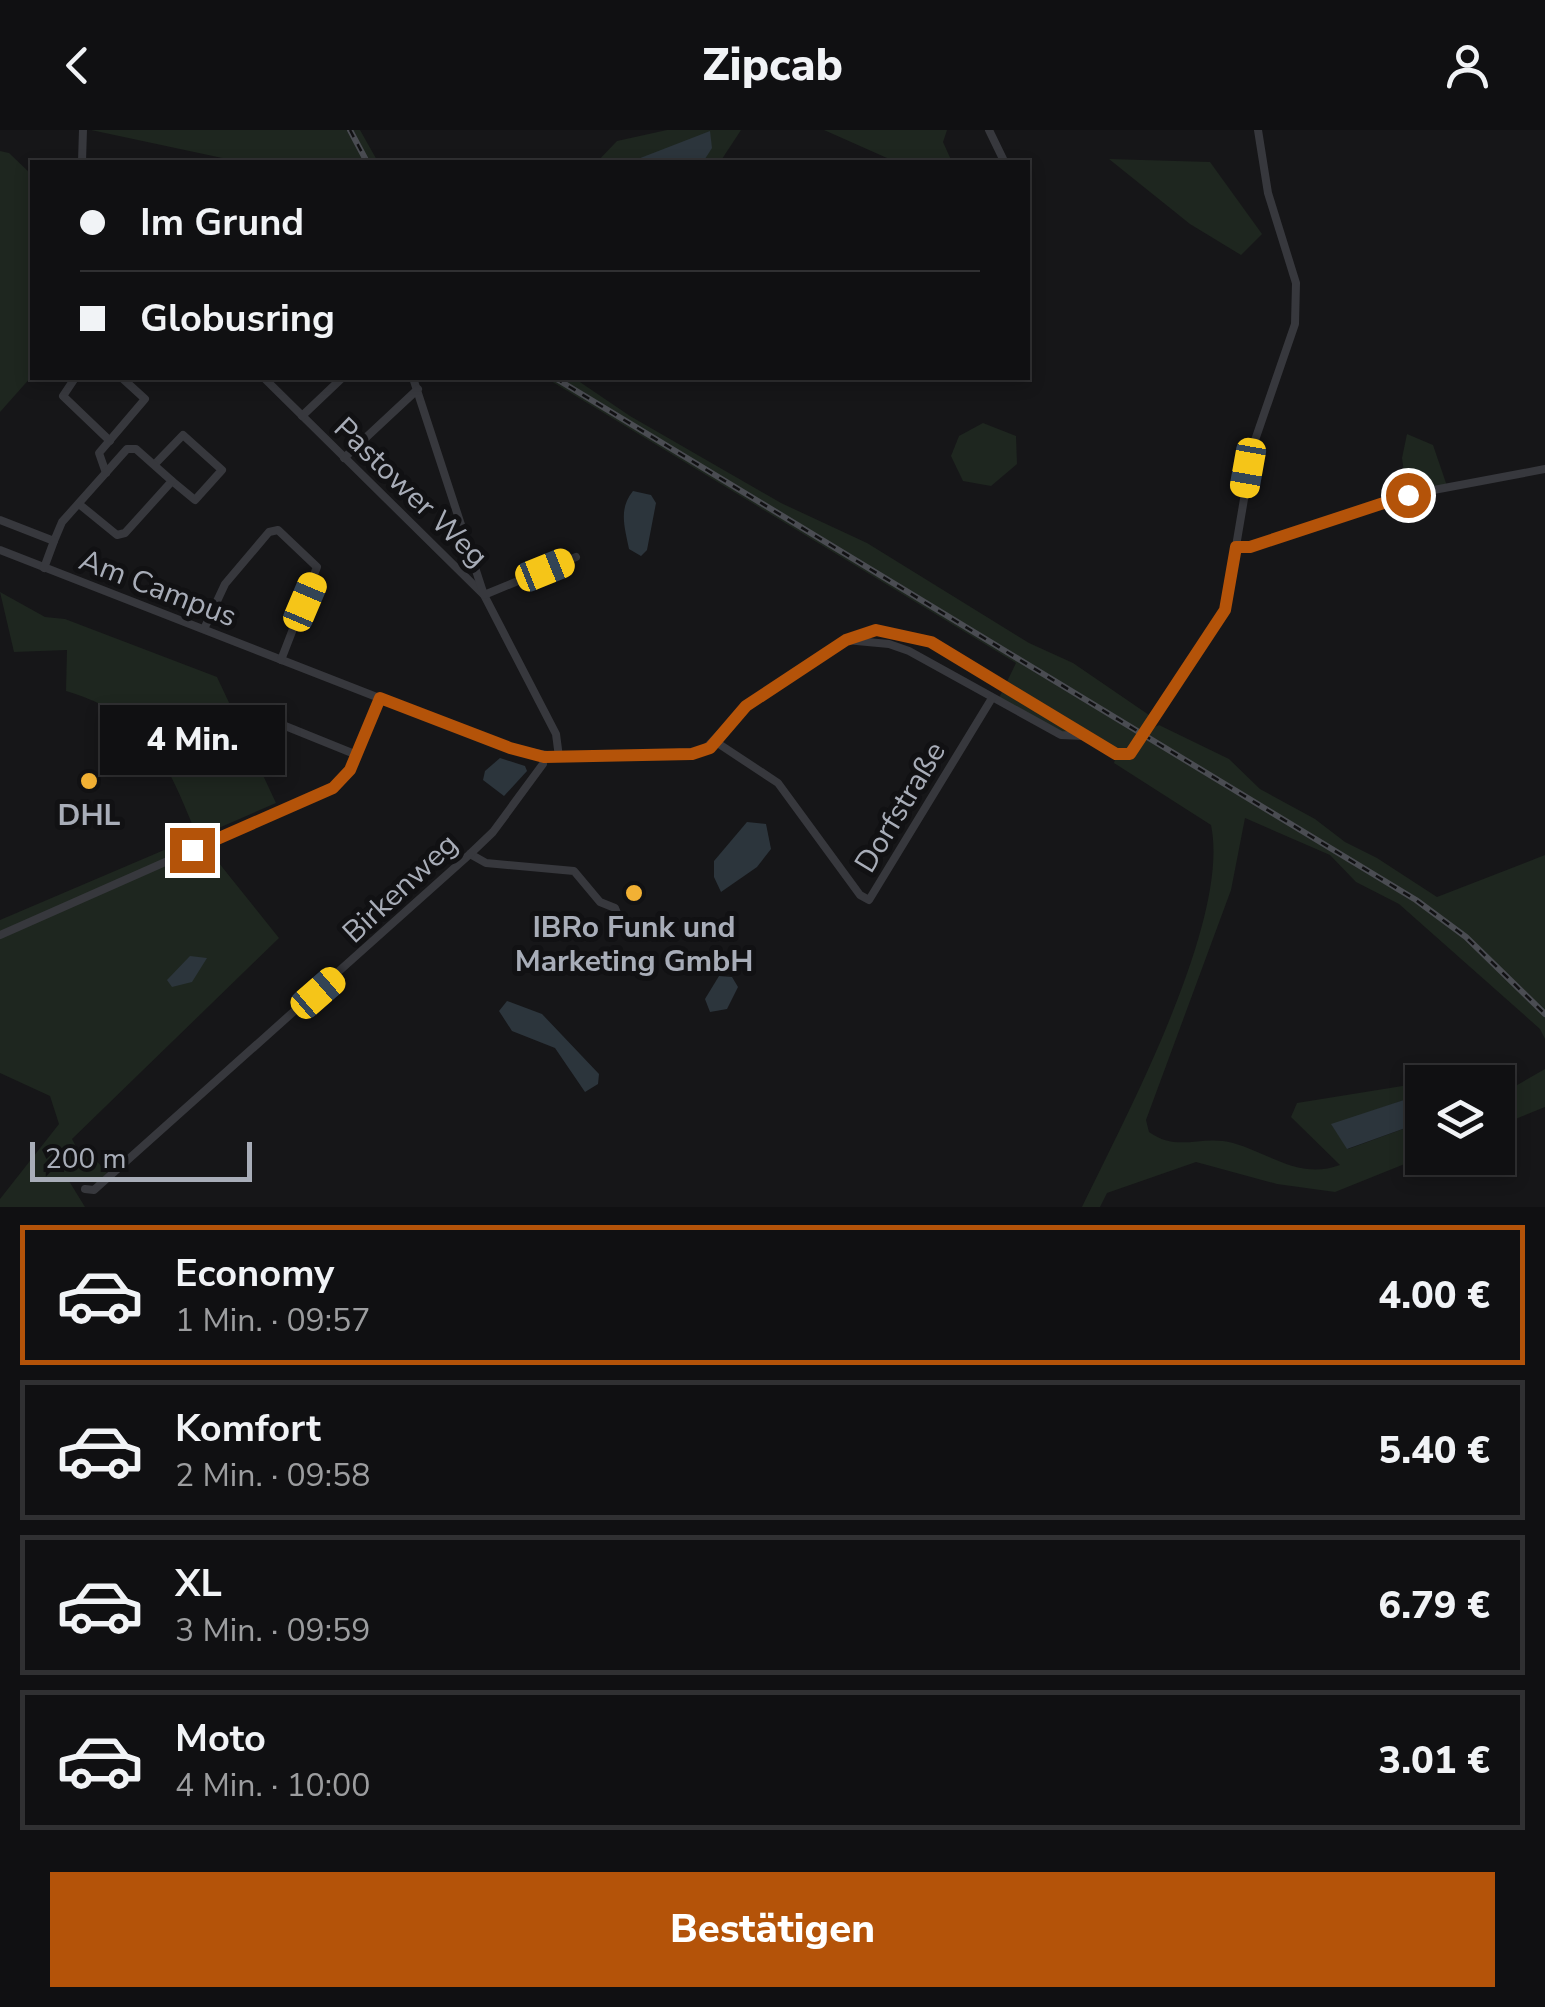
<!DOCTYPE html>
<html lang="de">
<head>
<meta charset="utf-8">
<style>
  body { margin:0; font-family:"Nunito Sans",sans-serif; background:#1e1e20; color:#f1f3f6; height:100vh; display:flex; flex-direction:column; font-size:38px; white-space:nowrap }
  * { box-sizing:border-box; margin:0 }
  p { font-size:32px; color:#9c9d9f }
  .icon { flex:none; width:55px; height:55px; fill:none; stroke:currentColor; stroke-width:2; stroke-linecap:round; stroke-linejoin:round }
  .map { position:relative; height:1077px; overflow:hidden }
  .details { display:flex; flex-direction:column; background:#101012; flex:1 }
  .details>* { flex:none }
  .guide { position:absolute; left:30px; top:30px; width:1000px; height:220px; border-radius:0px; box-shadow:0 5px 15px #0003,0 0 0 2px #303032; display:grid; align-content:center; height:220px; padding:0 50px; background:#101012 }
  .tools { position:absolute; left:1405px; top:935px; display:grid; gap:20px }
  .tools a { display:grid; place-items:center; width:110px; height:110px; border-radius:0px; background:#101012; box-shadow:0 5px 15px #0003,0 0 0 2px #303032; font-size:50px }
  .scale { position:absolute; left:30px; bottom:25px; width:222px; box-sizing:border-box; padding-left:10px; border:5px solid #a8adb8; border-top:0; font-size:28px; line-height:35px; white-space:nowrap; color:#a8adb8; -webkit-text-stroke:8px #111113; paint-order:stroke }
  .end { position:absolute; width:45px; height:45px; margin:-22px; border:12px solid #b45309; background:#fff; box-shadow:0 0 0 5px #fff }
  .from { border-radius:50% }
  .bubble { position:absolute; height:70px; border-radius:0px; background:#101012; box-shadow:0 5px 15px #0003,0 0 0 2px #303032; font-size:32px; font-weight:800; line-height:70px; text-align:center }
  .car { position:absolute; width:30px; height:60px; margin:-30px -15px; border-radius:12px; box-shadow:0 0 8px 2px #0007; background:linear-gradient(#f5c518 24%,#345 0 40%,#f5c518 0 76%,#345 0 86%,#f5c518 0) }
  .guide b { display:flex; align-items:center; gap:35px; height:95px; font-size:38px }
  .guide b+b { border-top:2px solid #303032 }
  .guide i { width:25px; height:25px; background:#f1f3f6 }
  ul { padding:18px 0 0; list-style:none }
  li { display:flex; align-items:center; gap:30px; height:140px; margin:0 20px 15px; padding:0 30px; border:5px solid #303032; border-radius:0px }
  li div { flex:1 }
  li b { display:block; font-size:38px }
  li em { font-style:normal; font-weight:800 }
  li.current { border-color:#b45309 }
  li>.icon { width:90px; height:90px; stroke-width:1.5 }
  .primary-button { display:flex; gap:20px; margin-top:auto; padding:20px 50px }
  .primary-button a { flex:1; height:115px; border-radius:0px; background:#b45309; color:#fff; font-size:40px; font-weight:800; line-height:115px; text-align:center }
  header { display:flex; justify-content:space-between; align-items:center; height:130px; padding:0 50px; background:#101012; font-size:45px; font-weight:800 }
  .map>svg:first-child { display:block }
  .green { fill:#1e261f }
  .water { fill:#2c353c }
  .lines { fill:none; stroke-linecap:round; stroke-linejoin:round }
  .minor { stroke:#37383d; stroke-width:8 }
  .rail-casing { stroke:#4a4c52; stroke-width:6 }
  .rail { stroke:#111113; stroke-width:2.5; stroke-dasharray:8; stroke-linecap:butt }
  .minor-bridge { stroke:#37383d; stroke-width:8 }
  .route { stroke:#b45309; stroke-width:12 }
  .poi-dot { fill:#f2b134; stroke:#111113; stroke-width:4 }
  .labels { text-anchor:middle; stroke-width:10; stroke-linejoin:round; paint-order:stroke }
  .street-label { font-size:30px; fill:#a8adb8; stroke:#111113 }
  .poi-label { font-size:30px; font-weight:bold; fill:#a8adb8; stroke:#111113 }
</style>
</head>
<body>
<header><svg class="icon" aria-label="back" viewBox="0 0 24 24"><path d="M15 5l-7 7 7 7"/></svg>Zipcab<svg class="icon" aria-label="person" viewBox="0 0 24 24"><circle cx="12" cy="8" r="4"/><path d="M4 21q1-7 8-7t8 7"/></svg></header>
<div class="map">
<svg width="1545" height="1077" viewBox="0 0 1545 1077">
  <rect width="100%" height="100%" fill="#161618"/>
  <!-- green -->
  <g class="green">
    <polygon points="91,0 360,0 378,32 241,32"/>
    <polygon points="667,0 741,0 720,32 597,32 617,11"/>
    <polygon points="824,0 947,0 943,12 952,32 896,32"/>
    <polygon points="0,21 9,23 32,45 32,246 0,282"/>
    <polygon points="1109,29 1210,32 1262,104 1241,125 1190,94"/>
    <path d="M546,248H574L630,286L781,373L867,413L1029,513L1073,533L1149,585L1147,594L1153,598L1159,595L1229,629L1260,659L1315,689L1345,712L1377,728L1437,767L1545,725V909L1540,899L1399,774L1356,752L1330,725L1245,688L1231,760L1146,990L1149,1002C1178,1023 1201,1004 1233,1013C1271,1024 1300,1050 1340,1035L1291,987L1297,973L1421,953L1422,974L1416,966L1332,995L1348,1019L1422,992V1027L1335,1062L1277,1054L1196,1032L1107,1063L1100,1077H1082C1125,988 1231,790 1211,695L1114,633L1118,620L1076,599L1071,605L1063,604L998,570L1016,533Z"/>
    <polygon points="983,293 1016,306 1017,334 991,356 963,351 951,326 959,306"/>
    <polygon points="1407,304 1433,315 1447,356 1407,363 1402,328"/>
    <path d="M0,462L45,487L65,489L217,547L276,673L198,707L279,808L72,1009L81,1026L95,1029L107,1043L97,1053L74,1047L69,1051L85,1077H0V1069L59,994L50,966L0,943V790L197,706C166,631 150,586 66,561L67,520L14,522Z"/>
    <polygon points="1545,939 1545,977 1498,996 1498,966"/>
  </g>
  <!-- water -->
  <g class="water">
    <polygon points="710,1 712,18 703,32 630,32"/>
    <path d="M633,361L651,365L656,373L647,420L641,426L629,419C625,398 618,379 633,361Z"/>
    <polygon points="500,628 525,636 527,641 504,666 483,650 485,641"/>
    <polygon points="747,692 766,694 771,719 757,737 721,762 714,747 714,731"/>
    <polygon points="190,826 207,828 192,852 172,857 167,850"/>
    <polygon points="719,846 732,847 738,857 727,879 710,882 705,869"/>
    <polygon points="507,871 542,884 599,944 598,954 585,962 555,918 512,901 499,881"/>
    <polygon points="1416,966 1422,974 1422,992 1347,1019 1331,994"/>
  </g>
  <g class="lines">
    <!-- minor -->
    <g class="minor">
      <polyline points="989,0 1004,31"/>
      <polyline points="82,32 83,0"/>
      <polyline points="75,248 63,266 110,311"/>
      <polyline points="264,248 484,465 556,604 559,627"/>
      <polyline points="413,248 484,465 576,427"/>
      <polyline points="302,286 342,248"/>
      <polyline points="344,328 418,259"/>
      <polyline points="155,334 183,305 222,340 195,370 172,351"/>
      <polyline points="106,343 99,323 145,269 122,248"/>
      <polyline points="0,390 54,411 62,392 127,319 136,319 172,351 125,403 117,405 79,374"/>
      <polyline points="1236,417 1250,417 1407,365 1545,339"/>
      <polyline points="0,420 510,619 559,627 702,622 747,576 846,510 876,500 931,511 1116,624 1130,624 1138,613"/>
      <polyline points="44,438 54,411"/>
      <polyline points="204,499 225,454 269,402 278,400 317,437 281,530"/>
      <polyline points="846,510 889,514 909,521 1061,605 1084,606"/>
      <polyline points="248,581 357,625"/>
      <polyline points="1150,596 1225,481 1253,316 1295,194 1296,153 1268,63 1258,0"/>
      <polyline points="716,612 778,653 860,765 869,770 992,568"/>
      <polyline points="470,724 486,733 574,741 600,772 615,778 619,788"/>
      <polyline points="0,805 333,658 350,639 380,568"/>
      <polyline points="85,1059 94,1060 470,724 493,702 543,634 544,627"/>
    </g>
    <defs>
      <g id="rail">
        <polyline points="350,0 367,32"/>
        <polyline points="555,248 1416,770 1466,807 1545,884"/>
      </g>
    </defs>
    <!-- rail casing -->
    <use href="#rail" class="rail-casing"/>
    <!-- rail -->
    <use href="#rail" class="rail"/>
    <!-- minor-bridge -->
    <polyline class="minor-bridge" points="1138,613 1150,596"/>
  </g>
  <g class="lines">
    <!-- route -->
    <polyline class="route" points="192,720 333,658 350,640 380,568 510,618 544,627 692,624 710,618 746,576 846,510 876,500 931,512 1116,624 1130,624 1225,480 1236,417 1250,417 1408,365"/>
  </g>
  <!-- markers -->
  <g class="poi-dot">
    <circle cx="89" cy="651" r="10"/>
    <circle cx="634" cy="763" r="10"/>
  </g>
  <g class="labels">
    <!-- street labels -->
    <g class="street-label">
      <text transform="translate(411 362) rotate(44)" y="10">Pastower Weg</text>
      <text transform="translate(158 458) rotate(21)" y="10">Am Campus</text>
      <text transform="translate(900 677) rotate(-59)" y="10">Dorfstraße</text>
      <text transform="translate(400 758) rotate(-43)" y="10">Birkenweg</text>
    </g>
    <!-- poi labels -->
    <g class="poi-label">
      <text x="89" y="695">DHL</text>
      <text x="634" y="807">IBRo Funk und<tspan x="634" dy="34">Marketing GmbH</tspan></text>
    </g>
  </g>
</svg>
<div class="tools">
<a><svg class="icon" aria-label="layers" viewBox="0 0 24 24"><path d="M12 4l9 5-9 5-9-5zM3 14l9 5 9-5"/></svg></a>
</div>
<div class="scale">200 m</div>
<i class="end from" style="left:1408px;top:365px"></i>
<i class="end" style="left:192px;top:720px"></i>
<div class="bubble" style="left:100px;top:575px;width:185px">4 Min.</div>
<i class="car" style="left:1248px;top:338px;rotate:190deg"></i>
<i class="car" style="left:545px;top:440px;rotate:68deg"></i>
<i class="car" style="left:305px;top:472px;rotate:23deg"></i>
<i class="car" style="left:318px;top:863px;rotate:49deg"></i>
<div class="guide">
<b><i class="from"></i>Im Grund</b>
<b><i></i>Globusring</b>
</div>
</div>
<section class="details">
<ul>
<li class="current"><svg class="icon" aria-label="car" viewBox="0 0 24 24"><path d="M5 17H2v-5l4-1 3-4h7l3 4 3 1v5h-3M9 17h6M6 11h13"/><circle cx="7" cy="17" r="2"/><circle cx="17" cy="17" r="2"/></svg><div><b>Economy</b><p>1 Min. · 09:57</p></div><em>4.00 €</em></li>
<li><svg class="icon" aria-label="car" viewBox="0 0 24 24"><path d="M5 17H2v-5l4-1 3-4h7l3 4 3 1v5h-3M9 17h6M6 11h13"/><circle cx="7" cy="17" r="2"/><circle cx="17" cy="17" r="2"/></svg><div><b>Komfort</b><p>2 Min. · 09:58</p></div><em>5.40 €</em></li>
<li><svg class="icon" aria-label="car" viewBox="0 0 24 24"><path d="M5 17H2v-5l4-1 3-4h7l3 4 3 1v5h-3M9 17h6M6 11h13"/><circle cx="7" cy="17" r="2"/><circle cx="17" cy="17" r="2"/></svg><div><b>XL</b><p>3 Min. · 09:59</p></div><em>6.79 €</em></li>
<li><svg class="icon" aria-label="car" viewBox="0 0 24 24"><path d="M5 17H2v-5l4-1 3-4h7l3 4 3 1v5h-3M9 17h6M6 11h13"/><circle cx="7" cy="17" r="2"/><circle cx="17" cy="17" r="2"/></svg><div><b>Moto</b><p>4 Min. · 10:00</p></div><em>3.01 €</em></li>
</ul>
<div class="primary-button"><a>Bestätigen</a></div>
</section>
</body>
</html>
